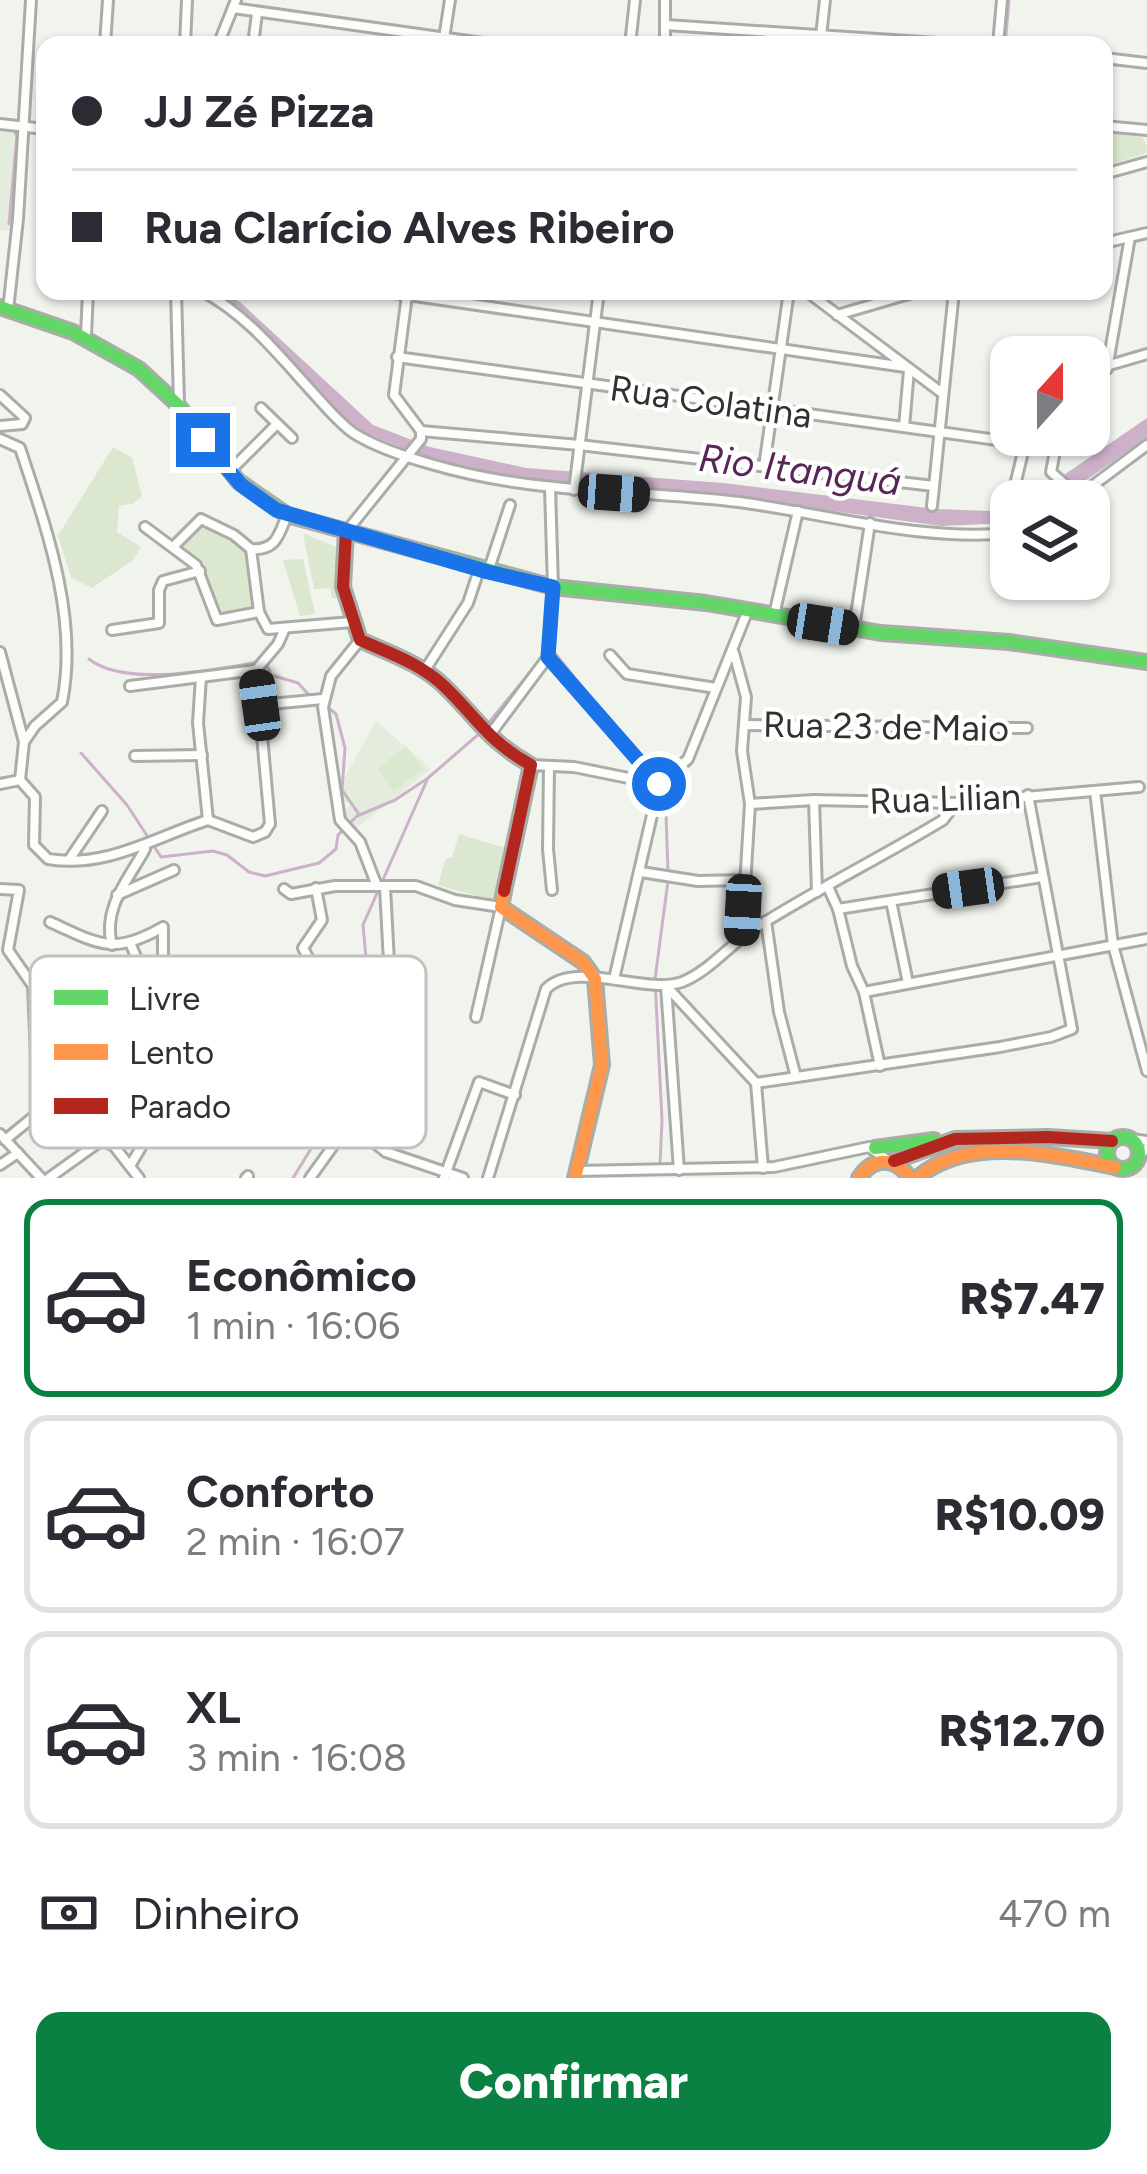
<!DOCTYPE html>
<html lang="pt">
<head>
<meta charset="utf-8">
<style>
  body { margin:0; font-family:Figtree,sans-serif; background:#f7f7f7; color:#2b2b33; height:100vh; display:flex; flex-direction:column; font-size:45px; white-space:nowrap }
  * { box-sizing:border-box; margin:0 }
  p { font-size:39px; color:#7c7c81 }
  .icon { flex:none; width:66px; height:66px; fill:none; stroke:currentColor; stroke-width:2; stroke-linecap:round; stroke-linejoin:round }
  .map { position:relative; height:1178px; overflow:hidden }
  .sheet { display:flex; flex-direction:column; background:#fff; flex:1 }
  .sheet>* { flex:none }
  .top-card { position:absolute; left:36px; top:36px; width:1077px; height:264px; border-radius:24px; box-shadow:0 3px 9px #0004; display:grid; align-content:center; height:264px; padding:0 36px; background:#fff }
  .needle { width:78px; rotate:21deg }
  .controls { position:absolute; left:990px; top:336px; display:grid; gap:24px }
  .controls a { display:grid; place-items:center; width:120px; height:120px; border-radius:24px; background:#fff; box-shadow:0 3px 9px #0004; font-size:60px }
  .end { position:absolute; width:54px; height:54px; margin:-27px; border:15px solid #1a73e8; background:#fff; box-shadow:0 0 0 6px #fff }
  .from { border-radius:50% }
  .car { position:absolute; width:36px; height:72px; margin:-36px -18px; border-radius:15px; box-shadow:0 0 9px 3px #0007; background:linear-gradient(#222 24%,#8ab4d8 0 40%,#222 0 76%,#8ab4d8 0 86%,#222 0) }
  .top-card b { display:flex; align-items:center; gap:42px; height:114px; font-size:45px }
  .top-card b+b { border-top:3px solid #e1e1e2 }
  .top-card i { width:30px; height:30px; background:#2b2b33 }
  ul { padding:21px 0 0; list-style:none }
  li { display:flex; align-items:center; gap:36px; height:198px; margin:0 24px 18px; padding:0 12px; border:6px solid #e1e1e2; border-radius:24px }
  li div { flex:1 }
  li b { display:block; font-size:45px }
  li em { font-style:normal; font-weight:800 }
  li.current { border-color:#0b8043 }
  li>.icon { width:108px; height:108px; stroke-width:1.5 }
  .pay { display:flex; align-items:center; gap:30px; height:132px; padding:0 36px; font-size:45px }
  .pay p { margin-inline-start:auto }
  .primary-button { display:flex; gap:24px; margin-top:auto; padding:24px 36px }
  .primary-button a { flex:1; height:138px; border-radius:24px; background:#0b8043; color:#fff; font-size:48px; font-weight:800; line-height:138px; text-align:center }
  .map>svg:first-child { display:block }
  .built { fill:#e4ecde }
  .green { fill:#dbe7cf }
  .water { fill:#ccb1c9 }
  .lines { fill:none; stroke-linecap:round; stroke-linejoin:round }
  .stream { stroke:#ccb1c9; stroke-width:3 }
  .street-casing { stroke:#aaaca8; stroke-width:14 }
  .fast-casing { stroke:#aaaca8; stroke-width:18 }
  .slow-casing { stroke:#aaaca8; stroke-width:18 }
  .jam-casing { stroke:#aaaca8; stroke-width:18 }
  .street { stroke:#fdfdfc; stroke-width:8 }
  .fast { stroke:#63d668; stroke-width:12 }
  .slow { stroke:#ff974d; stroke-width:12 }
  .jam { stroke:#b3261e; stroke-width:12 }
  .route { stroke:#1a73e8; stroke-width:15 }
  .labels { text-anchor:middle; stroke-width:9; stroke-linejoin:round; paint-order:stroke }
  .street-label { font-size:36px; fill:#30322d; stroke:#fff }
  .water-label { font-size:39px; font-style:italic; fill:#582656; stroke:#fff }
  .key { fill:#fff; stroke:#c1c2c0; stroke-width:3 }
  .key-label { font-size:33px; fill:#30322d }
</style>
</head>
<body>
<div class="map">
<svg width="1147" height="1178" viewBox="0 0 1147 1178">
  <rect width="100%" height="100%" fill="#f0f4ed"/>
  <!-- built -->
  <g class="built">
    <polygon points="0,128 22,131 15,231 0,230"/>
    <polygon points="376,721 431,769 357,828 348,824 345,813 350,804 339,798 338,789"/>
  </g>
  <!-- green -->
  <g class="green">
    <polygon points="1104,132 1142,137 1147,145 1146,153 1104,167"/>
    <polygon points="113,447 132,458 142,496 133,504 119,506 117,532 141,547 133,560 92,588 71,577 58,536"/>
    <polygon points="201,521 210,523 249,551 257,610 218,617 197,564 177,546"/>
    <polygon points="303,533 338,548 342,598 332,598 330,588 314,589"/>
    <polygon points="303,559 315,614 300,616 283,560"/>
    <polygon points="406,746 423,769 394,791 377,769"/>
    <polygon points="459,834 505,848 494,901 438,885 446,858 452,858"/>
  </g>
  <!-- water -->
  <g class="water">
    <polygon points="200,291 221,291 240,302 373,425 430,447 526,468 723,483 936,509 991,511 1011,506 1011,523 941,526 818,509 486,482 351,427 244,315"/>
    <polygon points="1147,418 1147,438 1056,501 1026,501"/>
  </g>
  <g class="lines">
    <!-- stream -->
    <g class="stream">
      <polyline points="1005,45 1009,0"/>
      <polyline points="9,224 17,136 13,128"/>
      <polyline points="555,526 556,488"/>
      <polyline points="550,647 619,733"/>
      <path d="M89,659C125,688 216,669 259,662L267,665L271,675L298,683L310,696"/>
      <polyline points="324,704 336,714 345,748 342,790 358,813"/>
      <polyline points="486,726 545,654"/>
      <polyline points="81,753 127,805 161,857 213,851 227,855 249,872 265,876 319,863 336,849 338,835 357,816 395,800 428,778 480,733"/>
      <polyline points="665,786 668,872"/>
      <polyline points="660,1164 662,1120 655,979 668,881"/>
      <polyline points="293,1178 363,1064 371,1014 363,925 427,780"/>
    </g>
    <defs>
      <g id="street">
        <polyline points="665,0 665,45"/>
        <polyline points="233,8 497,45"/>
        <polyline points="666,25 967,45"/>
        <polyline points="105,45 108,0"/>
        <polyline points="185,45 187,0"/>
        <polyline points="218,45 236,0"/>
        <polyline points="253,45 257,13"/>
        <polyline points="443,45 450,0"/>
        <polyline points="630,45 635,0"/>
        <polyline points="820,45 825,0"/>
        <polyline points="998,45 1002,0"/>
        <polyline points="1104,58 1147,63"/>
        <polyline points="0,124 45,129"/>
        <polyline points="1104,126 1147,130"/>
        <polyline points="1104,174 1147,162"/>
        <polyline points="1104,243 1147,233"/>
        <polyline points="176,291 179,403"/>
        <path d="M202,291C249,316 280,357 316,396C328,409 340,424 355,434C378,448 406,457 431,464C535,495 633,489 739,502C828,514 921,542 1011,533"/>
        <polyline points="380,291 905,367"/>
        <polyline points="806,291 942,393"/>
        <polyline points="8,310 18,219 31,0"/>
        <polyline points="837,315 919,291"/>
        <polyline points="86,336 88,291"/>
        <polyline points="397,357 1026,444"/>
        <polyline points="1107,369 1130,237"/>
        <polyline points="1089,371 1147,354"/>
        <polyline points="0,395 25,418 22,424 0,426"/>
        <polyline points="261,408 292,438"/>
        <polyline points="904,427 909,370"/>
        <polyline points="421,431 579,445 934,486"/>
        <polyline points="1058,435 1051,472 1069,488 1083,490"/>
        <path d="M0,439L20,448C46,527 79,618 62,702L35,726L24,742"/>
        <polyline points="764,467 789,291"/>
        <polyline points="230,471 277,424"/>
        <polyline points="574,490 599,291"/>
        <polyline points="1072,501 1147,445"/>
        <polyline points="1011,502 1027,435"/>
        <polyline points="932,506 954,291"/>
        <polyline points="145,527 196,565 217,620 259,612"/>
        <polyline points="346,532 421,439 421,431 394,395 407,295"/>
        <polyline points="174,546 201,519 234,535 251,549 259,612 268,629 352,622"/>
        <path d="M251,549C276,551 279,535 287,515"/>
        <polyline points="488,572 510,505"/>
        <polyline points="774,615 798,511"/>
        <polyline points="854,628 870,523"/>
        <polyline points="112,630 159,623 159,590 163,581 200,571"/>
        <polyline points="360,640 331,676 323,707 340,820 360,842 377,886"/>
        <polyline points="0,652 24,742 20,780"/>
        <polyline points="734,653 746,697 742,751 750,804 742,935"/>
        <polyline points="610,655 627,674 716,688"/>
        <polyline points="548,657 659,785"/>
        <polyline points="256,670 278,644 285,628"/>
        <polyline points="425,670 468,603 479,570"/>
        <polyline points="201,677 198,723 208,820"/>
        <polyline points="130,686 256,670"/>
        <polyline points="260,705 323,699"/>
        <polyline points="744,725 1027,728"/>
        <polyline points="489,736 548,657 553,587 550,488"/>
        <polyline points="135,756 202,755"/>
        <polyline points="531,765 574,767 658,784"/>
        <polyline points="549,766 548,849 552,890"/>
        <path d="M20,780L35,797L34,845L48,859C106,869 155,837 208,820"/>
        <polyline points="0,784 20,780"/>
        <polyline points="1095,791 1113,945 1147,1071"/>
        <polyline points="814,800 817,892"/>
        <polyline points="750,804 814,800 956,803 1139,787"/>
        <polyline points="208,820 253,837 265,832 270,824 256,670"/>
        <polyline points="69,860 102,811"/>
        <polyline points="641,872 698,881 745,880"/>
        <polyline points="828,887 838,909 852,966 864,992 880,1066"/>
        <polyline points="316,888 322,920 303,948 319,978"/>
        <polyline points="0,889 19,890 8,950 33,986 38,1103 37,1114 5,1140"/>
        <polyline points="284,889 291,894 335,886 416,886 455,900 501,907 476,1017"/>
        <polyline points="117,895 174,870"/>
        <polyline points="891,901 908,983"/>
        <polyline points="838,909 1042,877"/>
        <polyline points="766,921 779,1012 796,1077"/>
        <path d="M50,922C99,944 113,956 163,927"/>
        <path d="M112,945C102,908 129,879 145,849"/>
        <polyline points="614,979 659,785 688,759 748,610"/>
        <polyline points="666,986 679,1170"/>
        <polyline points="667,987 756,1083"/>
        <polyline points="864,992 1147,939"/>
        <polyline points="163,1008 163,928"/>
        <polyline points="756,1083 1000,1047 1051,1037 1072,1029 1028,795"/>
        <polyline points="756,1083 763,1168"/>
        <polyline points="348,1122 386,1152 463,1178"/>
        <polyline points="0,1134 41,1178"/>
        <polyline points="1131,1139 1147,1141"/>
        <polyline points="1139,1154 1147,1149"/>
        <polyline points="0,1165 18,1153"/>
        <polyline points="130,1166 143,1144 137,959 131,945"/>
        <polyline points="577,1171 774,1167 869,1147 886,1159"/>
        <polyline points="49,1178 102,1140 114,1146 139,1178"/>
        <polyline points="246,1178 248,1176"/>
        <polyline points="310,1178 372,1092 382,1058 389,962 385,887"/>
        <polyline points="444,1178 479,1082 515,1095"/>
        <path d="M488,1178L546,989C575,959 645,995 682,982C710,971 731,943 757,927C817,889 882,857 943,820L956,803"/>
      </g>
      <g id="fast">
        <polyline points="0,307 73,332 139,369 177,404 238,481 287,515 553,587 706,603 881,633 1009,642 1147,662"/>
        <circle cx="1123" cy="1153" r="16"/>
        <polyline points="875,1148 934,1140"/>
      </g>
      <g id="slow">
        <polyline points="504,891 501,907 583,962 595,979 602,1065 575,1178"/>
        <path d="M859,1178C874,1156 895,1157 910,1178"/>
        <path d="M917,1178C969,1133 1053,1155 1115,1167"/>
      </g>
      <g id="jam">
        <path d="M346,532L343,587L360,640C389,653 422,664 445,687C478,719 488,741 531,765L504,891"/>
        <polyline points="894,1161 955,1139 1048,1137 1112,1141"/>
      </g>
    </defs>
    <!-- street casing -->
    <use href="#street" class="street-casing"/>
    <!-- fast casing -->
    <use href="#fast" class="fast-casing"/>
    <!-- slow casing -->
    <use href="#slow" class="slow-casing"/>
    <!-- jam casing -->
    <use href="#jam" class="jam-casing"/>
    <!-- street -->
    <use href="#street" class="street"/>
    <!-- fast -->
    <use href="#fast" class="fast"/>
    <!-- slow -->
    <use href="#slow" class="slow"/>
    <!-- jam -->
    <use href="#jam" class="jam"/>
  </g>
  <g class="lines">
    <!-- route -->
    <polyline class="route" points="203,440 241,485 276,510 488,572 553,587 548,657 659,784"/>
  </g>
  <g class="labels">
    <!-- street labels -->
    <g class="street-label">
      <text transform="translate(711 401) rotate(8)" y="13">Rua Colatina</text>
      <text transform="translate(886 726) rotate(1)" y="13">Rua 23 de Maio</text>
      <text transform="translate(945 798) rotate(-2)" y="13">Rua Lilian</text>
    </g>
    <!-- water labels -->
    <g class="water-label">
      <text transform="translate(800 469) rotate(7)" y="14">Rio Itanguá</text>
    </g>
  </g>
  <!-- legend -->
  <rect x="30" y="956" width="396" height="192" rx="18" class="key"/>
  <rect x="54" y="990" width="54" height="15" fill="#63d668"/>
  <rect x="54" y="1044" width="54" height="16" fill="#ff974d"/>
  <rect x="54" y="1098" width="54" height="16" fill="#b3261e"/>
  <g class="key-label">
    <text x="129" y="1010">Livre</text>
    <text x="129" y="1064">Lento</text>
    <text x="129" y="1118">Parado</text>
  </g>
</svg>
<div class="controls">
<a><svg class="needle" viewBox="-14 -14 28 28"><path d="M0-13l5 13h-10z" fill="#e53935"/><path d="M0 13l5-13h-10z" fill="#7c7c81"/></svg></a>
<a><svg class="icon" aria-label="layers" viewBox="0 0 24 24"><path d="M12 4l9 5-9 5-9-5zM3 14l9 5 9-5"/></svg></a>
</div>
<i class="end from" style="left:659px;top:784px"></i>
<i class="end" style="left:203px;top:440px"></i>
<i class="car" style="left:614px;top:493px;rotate:94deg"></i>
<i class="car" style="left:823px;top:624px;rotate:99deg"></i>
<i class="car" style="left:260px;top:705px;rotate:352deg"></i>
<i class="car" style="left:968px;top:888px;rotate:262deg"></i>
<i class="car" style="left:743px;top:910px;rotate:183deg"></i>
<div class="top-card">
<b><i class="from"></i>JJ Zé Pizza</b>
<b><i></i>Rua Clarício Alves Ribeiro</b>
</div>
</div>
<section class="sheet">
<ul>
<li class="current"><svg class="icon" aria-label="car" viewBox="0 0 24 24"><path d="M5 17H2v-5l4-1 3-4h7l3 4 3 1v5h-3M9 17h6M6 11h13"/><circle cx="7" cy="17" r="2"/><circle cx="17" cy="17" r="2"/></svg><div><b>Econômico</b><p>1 min · 16:06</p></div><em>R$7.47</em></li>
<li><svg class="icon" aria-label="car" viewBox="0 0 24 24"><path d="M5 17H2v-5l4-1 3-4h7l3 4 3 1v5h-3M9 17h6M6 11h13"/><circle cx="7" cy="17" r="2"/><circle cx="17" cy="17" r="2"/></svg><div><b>Conforto</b><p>2 min · 16:07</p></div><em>R$10.09</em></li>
<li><svg class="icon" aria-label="car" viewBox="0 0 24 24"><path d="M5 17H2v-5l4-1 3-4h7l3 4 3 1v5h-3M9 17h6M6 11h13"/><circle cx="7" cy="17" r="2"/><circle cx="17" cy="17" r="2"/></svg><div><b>XL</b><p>3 min · 16:08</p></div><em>R$12.70</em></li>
</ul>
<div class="pay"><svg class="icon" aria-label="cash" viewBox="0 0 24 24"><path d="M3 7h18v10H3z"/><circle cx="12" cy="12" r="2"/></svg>Dinheiro<p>470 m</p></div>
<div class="primary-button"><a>Confirmar</a></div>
</section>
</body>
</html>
